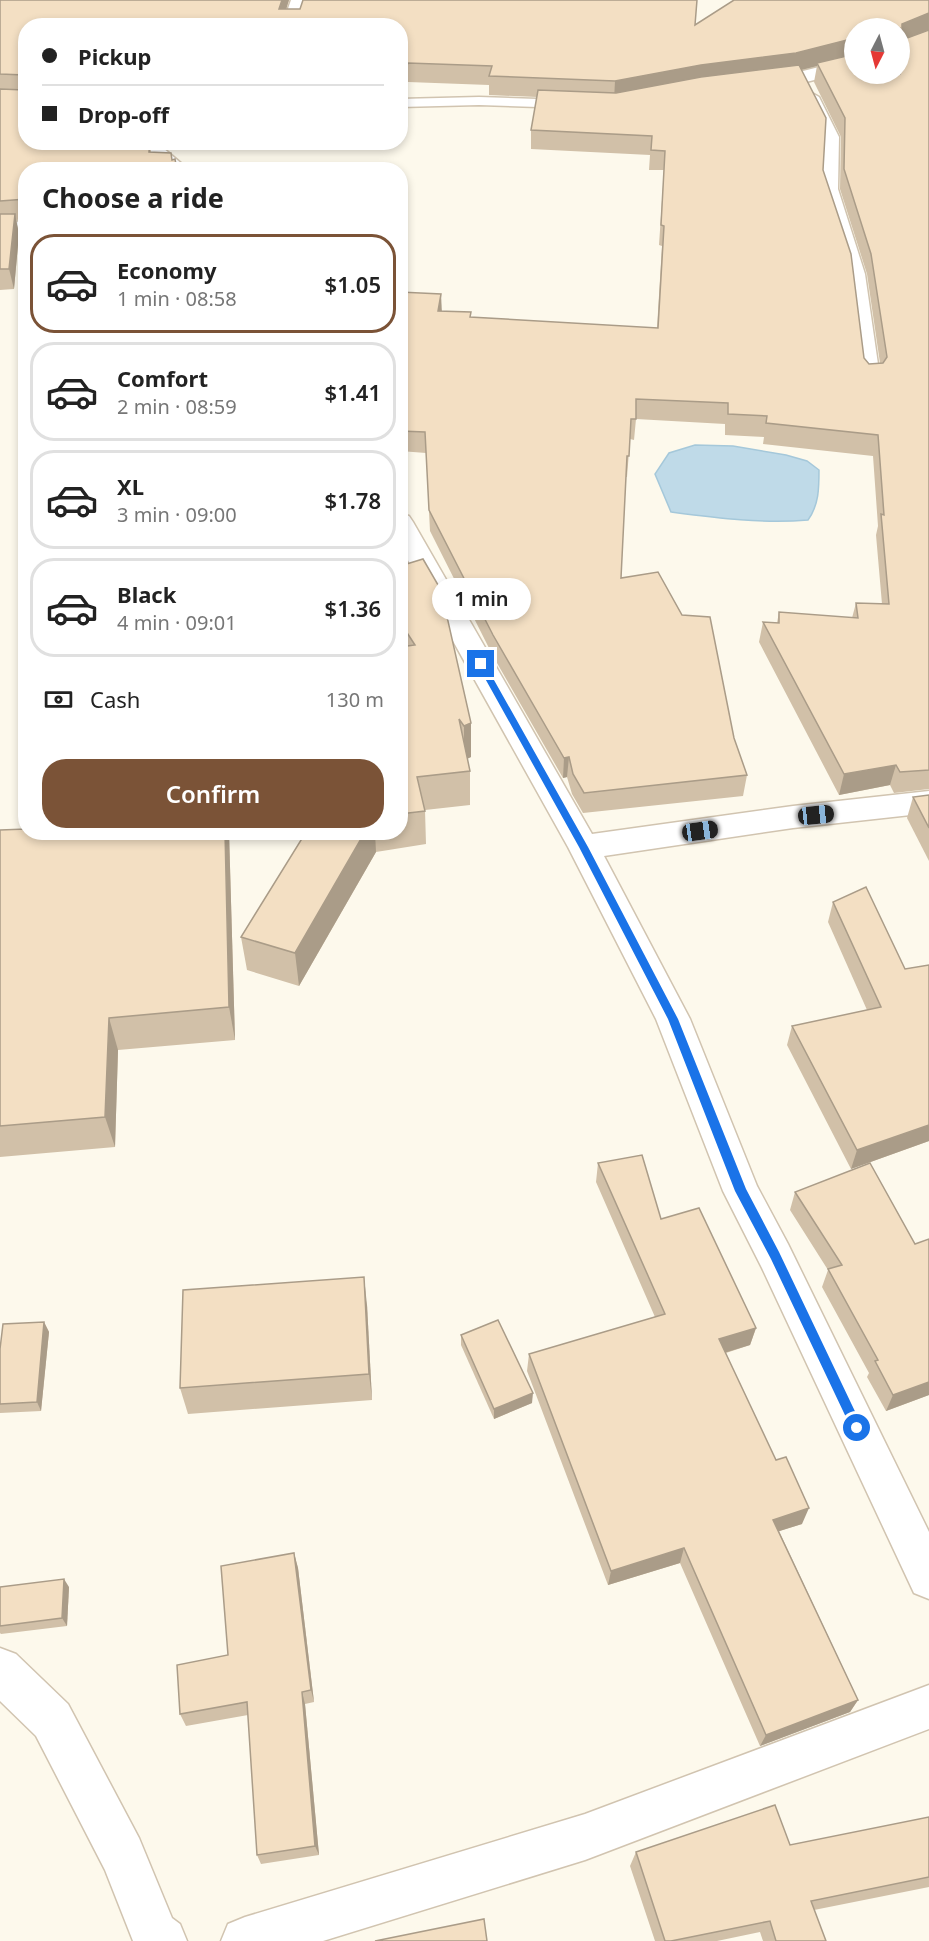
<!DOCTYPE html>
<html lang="en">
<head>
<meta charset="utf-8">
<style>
  body { margin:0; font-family:"Noto Sans",sans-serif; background:#f2f2f2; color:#222; height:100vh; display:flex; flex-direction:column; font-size:22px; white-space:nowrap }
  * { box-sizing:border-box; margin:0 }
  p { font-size:20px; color:#767676 }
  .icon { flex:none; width:33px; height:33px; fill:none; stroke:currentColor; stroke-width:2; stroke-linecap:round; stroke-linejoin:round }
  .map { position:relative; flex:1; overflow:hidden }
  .details { position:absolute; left:18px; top:162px; width:390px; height:678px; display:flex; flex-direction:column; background:#fff; border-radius:24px; box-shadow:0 3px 9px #0003 }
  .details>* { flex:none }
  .banner { position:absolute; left:18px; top:18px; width:390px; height:132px; border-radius:24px; box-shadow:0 3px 9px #0003; display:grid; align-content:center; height:132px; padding:0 24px; background:#fff }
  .needle { width:39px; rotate:186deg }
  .fabs { position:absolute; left:844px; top:18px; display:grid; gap:12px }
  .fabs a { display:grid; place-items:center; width:66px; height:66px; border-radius:50%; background:#fff; box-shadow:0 3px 9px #0003; font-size:30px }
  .end { position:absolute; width:27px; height:27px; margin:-14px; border:8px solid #1a73e8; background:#fff; box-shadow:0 0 0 3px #fff }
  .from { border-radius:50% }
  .bubble { position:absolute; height:42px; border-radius:21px; background:#fff; box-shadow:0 3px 9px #0003; font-size:20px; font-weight:600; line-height:42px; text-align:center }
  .car { position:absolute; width:18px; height:36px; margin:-18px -9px; border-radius:8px; box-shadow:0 0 4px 2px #0007; background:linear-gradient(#222 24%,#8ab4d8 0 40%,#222 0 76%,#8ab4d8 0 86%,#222 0) }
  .banner b { display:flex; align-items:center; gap:21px; height:57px; font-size:22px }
  .banner b+b { border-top:2px solid #e0e0e0 }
  .banner i { width:15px; height:15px; background:#222 }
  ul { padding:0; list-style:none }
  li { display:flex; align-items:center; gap:18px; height:99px; margin:0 12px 9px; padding:0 12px; border:3px solid #e0e0e0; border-radius:24px }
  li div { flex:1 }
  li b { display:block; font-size:22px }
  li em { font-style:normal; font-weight:600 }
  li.selected { border-color:#7b5337 }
  li>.icon { width:54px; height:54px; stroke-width:1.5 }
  h2 { padding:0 24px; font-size:27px; line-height:72px }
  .pay { display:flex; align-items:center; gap:15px; height:66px; padding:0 24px; font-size:22px }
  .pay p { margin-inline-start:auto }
  .action { display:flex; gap:12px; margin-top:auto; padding:12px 24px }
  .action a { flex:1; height:69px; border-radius:24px; background:#7b5337; color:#fff; font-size:24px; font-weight:600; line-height:69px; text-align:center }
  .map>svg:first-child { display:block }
  .water { fill:#bfdae8; stroke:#a5c8da; stroke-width:1.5 }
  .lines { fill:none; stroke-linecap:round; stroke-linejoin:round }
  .service-casing { stroke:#d1c4b0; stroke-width:3 }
  .minor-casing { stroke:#d1c4b0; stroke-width:3 }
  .service { fill:#fff; fill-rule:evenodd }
  .minor { fill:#fff; fill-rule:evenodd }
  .wall { fill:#d1c0a8; fill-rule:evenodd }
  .shaded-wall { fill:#aa9c88 }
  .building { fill:#f3dfc3; stroke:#aa9c88; stroke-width:1.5 }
  .route { fill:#1a73e8 }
</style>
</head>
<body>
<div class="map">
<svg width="929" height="1941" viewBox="0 0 929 1941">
  <rect width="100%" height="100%" fill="#fdf9ec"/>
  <!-- water -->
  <path class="water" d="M695,445L733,446L786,455L807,461L819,470C819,488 819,505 808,520C762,524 717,518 671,512L655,474L669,453Z"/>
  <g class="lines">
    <defs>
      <g id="service">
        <polygon points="812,93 819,97 839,137 838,189 865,274 880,378 877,382 865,382 862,378 849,274 822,189 825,137 805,97"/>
        <polygon points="479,97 567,100 574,104 567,108 479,105 400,107 400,99"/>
        <polygon points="26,221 26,231 0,233 0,223"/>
      </g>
      <g id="minor">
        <polygon points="291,0 309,0 300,26 282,26"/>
        <polygon points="855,58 855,70 802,83 795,81 792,77 795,73"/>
        <polygon points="133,142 156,142 189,170 166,170"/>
        <polygon points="400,514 409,516 413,522 592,834 793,806 929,791 929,813 793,828 604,856 690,1019 757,1186 788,1244 929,1532 929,1599 914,1593 762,1268 723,1191 656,1019 568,847 400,546"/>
        <polygon points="0,1648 16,1654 68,1704 139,1838 172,1918 180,1924 187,1941 133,1941 105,1870 36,1736 0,1701"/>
        <polygon points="929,1685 929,1729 585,1860 323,1941 221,1941 228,1924 245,1917 585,1814"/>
      </g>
    </defs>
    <!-- service casing -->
    <use href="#service" class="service-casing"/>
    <!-- minor casing -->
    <use href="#minor" class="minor-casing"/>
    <!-- service -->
    <use href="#service" class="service"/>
    <!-- minor -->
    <use href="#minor" class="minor"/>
  </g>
  <!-- wall -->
  <g class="wall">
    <path d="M0,0H289L286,9L695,25L929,0V789L894,793L890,785L839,795L759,642L763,622L777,623L779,612L852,618L856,603L882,604L876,535L878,526L873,456L763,444L764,437L725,435V424L636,419L634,440L630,439L627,477H626L621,578L734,738L747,775L743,796L583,813L572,794L567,777L563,778L493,656L430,531L426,453L400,451V292L442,311L471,317L657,328L662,246L659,245L664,170H649L650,155L531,149V130L537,97L489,95V85L408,82L405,90L400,89V26H26V142H150L151,152L26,170V219L16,220L19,234L14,289L0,290ZM855,28L900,74H855ZM817,66L814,82L841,137L840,189L867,274L880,363L869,364L864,358L801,70Z"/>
    <polygon points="400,566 471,723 471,757 467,759 470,771 470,805 425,810 426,844 376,852 299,986 247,970 241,937 306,832 400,832"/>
    <polygon points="929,795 929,861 907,818 913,797"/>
    <polygon points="0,830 229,832 235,1040 118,1050 115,1147 0,1157"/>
    <polygon points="833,902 905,969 929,965 929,1141 851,1169 787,1045 792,1026 867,1010 828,922"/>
    <polygon points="598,1163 661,1219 756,1328 750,1345 726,1353 802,1524 779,1531 858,1700 850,1712 760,1746 680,1563 608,1585 527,1371 529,1354 655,1317 596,1182"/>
    <polygon points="795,1192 915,1244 929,1395 886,1411 867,1377 869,1373 822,1287 828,1270 790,1210"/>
    <polygon points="367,1305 372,1400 188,1414 180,1388"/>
    <polygon points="44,1322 49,1332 41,1411 0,1413 0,1349"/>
    <polygon points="461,1335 532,1403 494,1419 461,1345"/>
    <polygon points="294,1553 298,1568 314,1702 305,1704 319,1855 261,1864 257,1855 248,1715 186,1726 180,1714 228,1655"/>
    <polygon points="0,1587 69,1587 67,1626 1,1634 0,1633"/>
    <polygon points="929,1817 929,1887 814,1910 826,1941 763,1941 760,1932 717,1941 655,1941 630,1866 636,1852 790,1845"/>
  </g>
  <!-- shaded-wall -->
  <g class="shaded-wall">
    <polygon points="282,0 289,0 281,26 279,9"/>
    <polygon points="929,13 929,31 900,42 902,24"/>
    <polygon points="855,38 855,57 817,63 817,66 793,72 614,100 615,81 701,65"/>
    <polygon points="408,63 408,82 405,90 405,71"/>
    <polygon points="15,214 19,234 14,289 9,269"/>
    <polygon points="441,294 442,314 438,311"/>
    <polygon points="471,723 471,757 464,760 464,726"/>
    <polygon points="569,757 567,777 563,778 564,758"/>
    <polygon points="896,765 890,785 839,795 844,774"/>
    <polygon points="225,832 229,832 235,1040 229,1007"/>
    <polygon points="365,832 375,832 376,852 299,986 295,953"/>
    <polygon points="109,1018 118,1050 115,1147 105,1117"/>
    <polygon points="929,1125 929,1141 851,1169 857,1150"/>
    <polygon points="364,1277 367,1305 372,1400 369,1374"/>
    <polygon points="44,1322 49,1332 41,1411 37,1402"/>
    <polygon points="756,1328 750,1345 714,1356 719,1339"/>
    <polygon points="929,1382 929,1395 886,1411 893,1395"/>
    <polygon points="533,1393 532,1403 494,1419 494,1409"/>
    <polygon points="809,1508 802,1524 767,1535 773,1520"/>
    <polygon points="684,1548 680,1563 608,1585 611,1571"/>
    <polygon points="294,1553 298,1568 314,1702 311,1690"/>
    <polygon points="64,1579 69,1587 67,1626 62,1618"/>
    <polygon points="302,1692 305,1704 319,1855 315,1846"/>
    <polygon points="858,1700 850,1712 760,1746 766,1735"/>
  </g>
  <!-- building -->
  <g class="building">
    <polygon points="0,0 282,0 279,9 300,9 303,0 697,0 695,25 734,0 929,0 929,13 902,24 902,40 929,30 929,770 900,772 896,765 844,774 763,622 779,623 779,612 858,618 856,603 889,604 881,514 884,515 878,435 766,423 767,416 728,414 728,403 636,399 636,419 631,419 629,456 627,456 621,578 658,572 682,615 710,617 734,738 747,775 584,793 573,774 569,757 564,758 493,635 429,510 425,432 400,431 400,292 441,294 438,311 471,312 470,317 658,328 664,226 661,225 665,151 651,150 652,136 531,130 538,90 616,93 701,77 799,65 826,118 823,170 851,254 864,358 869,364 883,363 887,357 871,254 844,169 845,118 817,63 855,54 855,74 900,74 900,28 855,28 855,38 796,53 701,65 615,81 489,76 492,66 408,63 405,71 400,70 400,26 26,26 26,142 150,142 149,152 171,153 172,160 175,159 177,170 26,170 26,199 0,201 0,89 24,90 24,75 0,74"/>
    <polygon points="0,214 15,214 9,269 0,269"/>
    <polygon points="423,559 441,590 471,723 464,726 459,719 470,771 417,777 425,811 400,814 400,647 415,645 400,622 400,566"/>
    <polygon points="929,795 929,828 913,797"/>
    <polygon points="26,829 26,832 225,832 229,1007 109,1018 105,1117 0,1126 0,830"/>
    <polygon points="306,832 365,832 295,953 241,937"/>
    <polygon points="866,887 905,969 929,965 929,1125 857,1150 792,1026 881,1007 833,902"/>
    <polygon points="642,1155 661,1219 699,1208 756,1328 719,1339 776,1460 786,1457 809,1508 773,1520 858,1700 766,1735 684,1548 611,1571 529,1354 665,1314 598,1163"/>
    <polygon points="870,1163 915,1244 929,1239 929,1382 893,1395 875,1361 878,1360 828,1269 842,1265 795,1192"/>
    <polygon points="364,1277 369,1374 180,1388 183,1290"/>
    <polygon points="498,1320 533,1393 494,1409 461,1335"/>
    <polygon points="44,1322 37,1402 0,1404 0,1349 3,1324"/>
    <polygon points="294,1553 311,1690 302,1692 315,1846 257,1855 247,1702 180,1714 177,1665 228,1655 221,1566"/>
    <polygon points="64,1579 62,1618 0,1626 0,1587"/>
    <polygon points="775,1805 790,1845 929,1817 929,1877 811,1901 826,1941 776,1941 770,1921 671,1941 665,1941 636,1852"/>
    <polygon points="484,1919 487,1941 375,1941"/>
  </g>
  <!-- route -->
  <polygon class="route" points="481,662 485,664 588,847 678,1019 746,1189 779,1252 861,1424 861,1432 853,1432 771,1259 735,1191 668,1019 579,847 477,664"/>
</svg>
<div class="fabs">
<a><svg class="needle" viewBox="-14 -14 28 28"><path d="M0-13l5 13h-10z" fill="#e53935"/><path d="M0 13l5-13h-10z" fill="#767676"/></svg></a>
</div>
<i class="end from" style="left:857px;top:1428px"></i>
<i class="end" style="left:481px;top:664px"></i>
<div class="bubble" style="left:432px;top:578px;width:99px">1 min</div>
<i class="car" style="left:816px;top:815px;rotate:84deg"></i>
<i class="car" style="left:700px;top:831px;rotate:82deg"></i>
<div class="banner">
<b><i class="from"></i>Pickup</b>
<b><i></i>Drop-off</b>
</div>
<section class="details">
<h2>Choose a ride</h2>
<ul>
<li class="selected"><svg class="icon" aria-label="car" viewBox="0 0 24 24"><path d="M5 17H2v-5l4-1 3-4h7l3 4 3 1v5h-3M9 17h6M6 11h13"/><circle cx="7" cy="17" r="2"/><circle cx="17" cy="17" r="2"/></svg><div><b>Economy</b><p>1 min · 08:58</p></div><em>$1.05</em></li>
<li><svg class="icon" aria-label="car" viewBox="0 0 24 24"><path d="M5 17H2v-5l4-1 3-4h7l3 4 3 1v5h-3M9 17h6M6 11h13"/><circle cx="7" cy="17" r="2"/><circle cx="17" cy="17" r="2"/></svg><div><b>Comfort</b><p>2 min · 08:59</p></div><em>$1.41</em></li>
<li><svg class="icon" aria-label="car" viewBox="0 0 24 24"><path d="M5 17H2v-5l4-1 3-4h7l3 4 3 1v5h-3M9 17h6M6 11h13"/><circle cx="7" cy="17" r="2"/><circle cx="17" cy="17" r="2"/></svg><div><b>XL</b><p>3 min · 09:00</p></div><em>$1.78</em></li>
<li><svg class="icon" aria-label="car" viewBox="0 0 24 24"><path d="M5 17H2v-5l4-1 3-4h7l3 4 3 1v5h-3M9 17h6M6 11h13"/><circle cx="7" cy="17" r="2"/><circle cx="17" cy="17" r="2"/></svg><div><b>Black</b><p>4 min · 09:01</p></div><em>$1.36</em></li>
</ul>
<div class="pay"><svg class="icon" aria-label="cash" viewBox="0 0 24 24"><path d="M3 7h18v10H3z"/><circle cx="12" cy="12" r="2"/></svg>Cash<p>130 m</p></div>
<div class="action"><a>Confirm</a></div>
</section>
</div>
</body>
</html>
